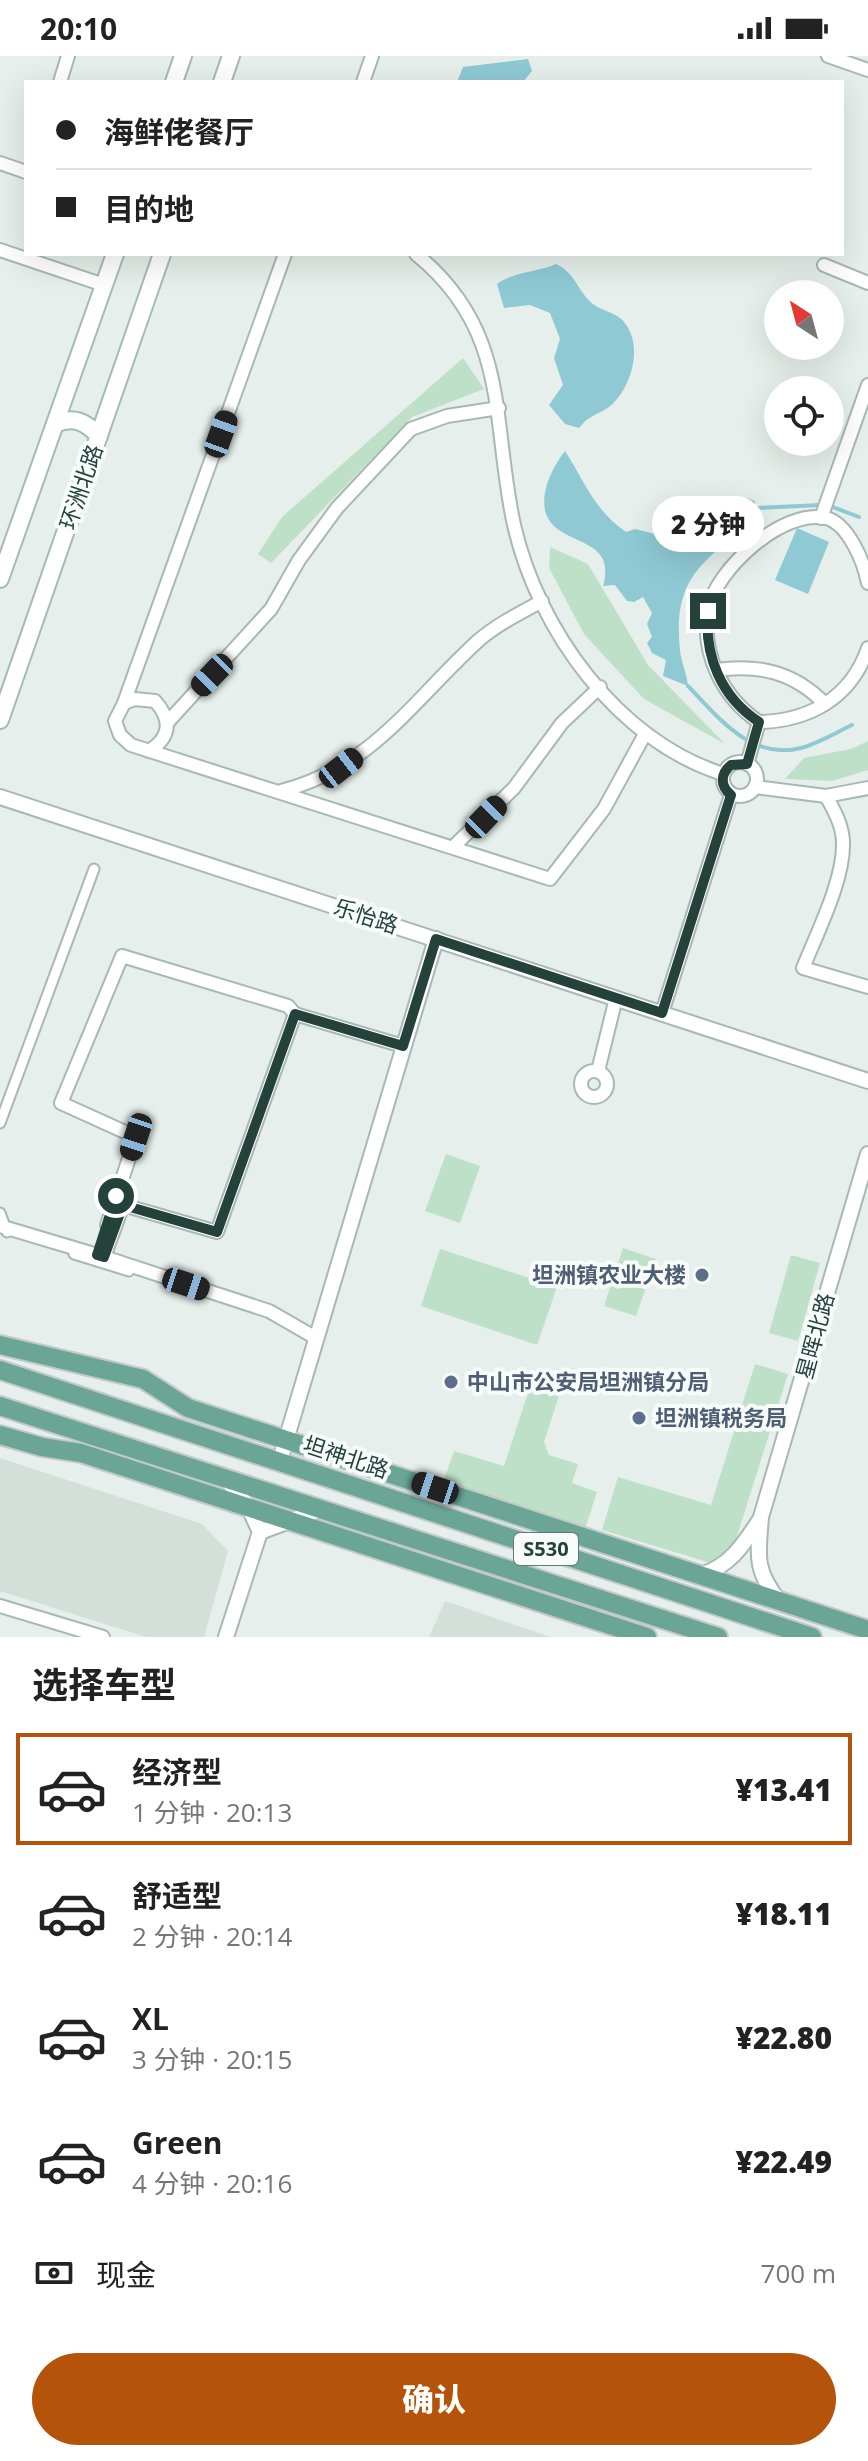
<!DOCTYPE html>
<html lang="zh">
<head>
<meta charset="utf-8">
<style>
  body { margin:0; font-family:"Open Sans","Noto Sans SC",sans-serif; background:#f6f6f6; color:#222; height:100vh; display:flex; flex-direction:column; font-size:30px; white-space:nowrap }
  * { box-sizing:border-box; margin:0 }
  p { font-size:26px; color:#767676 }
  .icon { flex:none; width:44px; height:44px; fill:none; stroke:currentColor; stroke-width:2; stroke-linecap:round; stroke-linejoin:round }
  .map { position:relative; height:1581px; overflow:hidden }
  .side { display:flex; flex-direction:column; background:#fff; flex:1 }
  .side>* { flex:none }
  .guide { position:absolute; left:24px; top:24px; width:820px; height:176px; border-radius:0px; box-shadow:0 8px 32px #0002; display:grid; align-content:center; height:176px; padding:0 32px; background:#fff }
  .needle { width:52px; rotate:324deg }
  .tools { position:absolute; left:764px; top:224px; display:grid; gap:16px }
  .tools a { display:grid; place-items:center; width:80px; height:80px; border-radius:50%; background:#fff; box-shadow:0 8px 32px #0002; font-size:40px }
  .end { position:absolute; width:36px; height:36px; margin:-18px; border:10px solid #24423a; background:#fff; box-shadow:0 0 0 4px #fff }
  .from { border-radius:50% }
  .bubble { position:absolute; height:56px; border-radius:28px; background:#fff; box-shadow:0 8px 32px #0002; font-size:26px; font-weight:800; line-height:56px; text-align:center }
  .car { position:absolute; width:24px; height:48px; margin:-24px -12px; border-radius:10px; box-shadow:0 0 6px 2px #0007; background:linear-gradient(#222 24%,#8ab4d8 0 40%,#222 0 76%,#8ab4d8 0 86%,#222 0) }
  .guide b { display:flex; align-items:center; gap:28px; height:76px; font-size:30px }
  .guide b+b { border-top:2px solid #e0e0e0 }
  .guide i { width:20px; height:20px; background:#222 }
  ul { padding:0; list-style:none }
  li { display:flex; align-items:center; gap:24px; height:112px; margin:0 16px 12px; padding:0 16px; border:4px solid transparent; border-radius:0px }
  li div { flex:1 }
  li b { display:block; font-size:30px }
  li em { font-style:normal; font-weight:800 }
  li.selected { border-color:#b45309 }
  li>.icon { width:72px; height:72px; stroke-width:1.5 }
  h2 { padding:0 32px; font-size:36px; line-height:96px }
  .pay { display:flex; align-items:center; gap:20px; height:88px; padding:0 32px; font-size:30px }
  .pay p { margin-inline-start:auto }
  .button { display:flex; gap:16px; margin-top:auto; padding:16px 32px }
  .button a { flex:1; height:92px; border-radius:48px; background:#b45309; color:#fff; font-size:32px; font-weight:800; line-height:92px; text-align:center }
  .status { display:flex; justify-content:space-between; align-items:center; height:56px; padding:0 40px; background:#fff; direction:ltr }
  .status svg { height:22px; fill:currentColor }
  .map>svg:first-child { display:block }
  .built { fill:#d4dfda }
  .green { fill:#bfe0c8 }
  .water { fill:#8ec9d4 }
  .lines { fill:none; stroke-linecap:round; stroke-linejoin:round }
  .stream { stroke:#8ec9d4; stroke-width:4 }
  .pedestrian-casing { stroke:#a8b8b2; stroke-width:13 }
  .minor-casing { stroke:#a8b8b2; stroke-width:16 }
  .tertiary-casing { stroke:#a8b8b2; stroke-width:18 }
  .secondary-casing { stroke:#a4bbb3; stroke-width:20 }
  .primary-casing { stroke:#c2cac8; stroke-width:22 }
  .pedestrian { stroke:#fff; stroke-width:9 }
  .minor { stroke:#fff; stroke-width:12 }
  .tertiary { stroke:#fff; stroke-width:14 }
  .secondary { stroke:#fff; stroke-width:16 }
  .primary { stroke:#6aa596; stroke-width:18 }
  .route { stroke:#24423a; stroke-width:10 }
  .service-dot { fill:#5c6f8a; stroke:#f7fbf9; stroke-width:3 }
  .labels { text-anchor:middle; stroke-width:8; stroke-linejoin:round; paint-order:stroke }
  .shield { fill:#f7fbf9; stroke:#637a73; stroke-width:2 }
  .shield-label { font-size:20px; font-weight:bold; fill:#24423a }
  .street-label { font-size:22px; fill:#24423a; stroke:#f7fbf9 }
  .service-label { font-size:22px; font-weight:bold; fill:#4e5e75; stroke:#f7fbf9; text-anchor:start }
</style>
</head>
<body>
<div class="status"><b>20:10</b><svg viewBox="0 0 49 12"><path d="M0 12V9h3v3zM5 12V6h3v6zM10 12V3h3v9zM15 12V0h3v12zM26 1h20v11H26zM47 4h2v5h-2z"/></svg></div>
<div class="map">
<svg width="868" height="1581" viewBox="0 0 868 1581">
  <rect width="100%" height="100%" fill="#e6efeb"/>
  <!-- built -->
  <g class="built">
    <polygon points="0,1402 202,1468 228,1495 204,1581 146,1581 0,1535"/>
    <polygon points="445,1545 550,1581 429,1581"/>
  </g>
  <!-- green -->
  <g class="green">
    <polygon points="463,302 484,333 412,361 271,507 258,498 282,461"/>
    <polygon points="550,491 588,508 648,609 725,688 644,643 584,578 549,512"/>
    <polygon points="868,685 868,714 832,725 785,723 804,702 851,693"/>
    <polygon points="446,1098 480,1110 460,1167 425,1155"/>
    <polygon points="623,1192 656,1203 636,1260 604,1250"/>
    <polygon points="440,1193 557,1231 537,1289 421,1250"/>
    <polygon points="791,1199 820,1207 798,1285 769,1277"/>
    <polygon points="755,1308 788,1318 727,1512 602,1474 618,1421 711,1449"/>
    <polygon points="530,1331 559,1340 544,1386 549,1399 578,1408 572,1427 597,1436 585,1473 443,1427 454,1395 504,1410"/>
  </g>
  <!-- water -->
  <g class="water">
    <polygon points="528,3 532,15 523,26 457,26 463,11"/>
    <path d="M556,208C576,217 577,235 593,248C601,254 612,256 620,262C646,284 632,333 609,351C597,359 588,360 579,372L565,368L549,349L563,329L554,302L560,283L550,257L530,249L504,252L497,228C515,215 535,217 556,208Z"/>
    <path d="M565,395C585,426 594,454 626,476L635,473L679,484L690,475L705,473L727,440L740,448L747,442L755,445L757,457C709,507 672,514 680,594C681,606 687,618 688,630L663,620L666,604L652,597L647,587L652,581L647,568L652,557L643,541L634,546L627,545L615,529L603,530C614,490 583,490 559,474C530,455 550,414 565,395Z"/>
    <polygon points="797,472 829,486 808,538 775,524"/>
  </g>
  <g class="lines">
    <!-- stream -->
    <g class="stream">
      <polyline points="830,450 859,461"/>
      <polyline points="756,452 821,449"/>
      <path d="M688,630C718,661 751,705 801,692C819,687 835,677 852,669"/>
    </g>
    <defs>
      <g id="pedestrian">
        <polyline points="0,1067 94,813"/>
        <polyline points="0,1157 7,1176"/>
        <polyline points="74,1198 129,1215"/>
      </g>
      <g id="minor">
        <polyline points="828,0 868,14"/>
        <polyline points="60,26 68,0"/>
        <polyline points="363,26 372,0"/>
        <polyline points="0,107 26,116"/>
        <polyline points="0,194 104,229"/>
        <path d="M416,198C511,275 491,365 514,469C538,574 618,685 723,718"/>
        <polyline points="824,209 868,227"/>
        <polyline points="821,462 868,329"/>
        <path d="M868,527C864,507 849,468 826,462C783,452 715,514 708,554C701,598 723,642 759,666C809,665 851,642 868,592"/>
        <path d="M716,614C759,608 794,616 825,648"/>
        <polyline points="124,647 285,198"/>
        <polyline points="167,667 271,553 299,504 337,452 411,373 447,360 499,352"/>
        <path d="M149,695C171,681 172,664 155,645L135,643L124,647L115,665L120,679L131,689L550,823L604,753L645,678"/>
        <circle cx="740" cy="723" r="17"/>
        <polyline points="747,708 759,666"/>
        <polyline points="755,731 826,740 868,732"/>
        <path d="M281,735C372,712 414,643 479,584C498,568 520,557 542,545"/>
        <path d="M826,740C834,754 843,770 843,787C844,824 817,877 803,912L868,931"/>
        <polyline points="453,791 514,732 562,667 600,631"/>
        <polyline points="662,957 731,739"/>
        <circle cx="594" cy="1028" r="13"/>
        <polyline points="598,1015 616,942"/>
        <polyline points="107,1169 136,1081 61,1047 122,900 288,950 295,958"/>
        <polyline points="0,1170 104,1201"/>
        <polyline points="316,1282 269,1255 104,1201 123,1149 217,1176 295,958 403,990"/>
        <polyline points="0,1550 103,1581"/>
      </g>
      <g id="tertiary">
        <polyline points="0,741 868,1025"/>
        <polyline points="280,1404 436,883"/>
        <polyline points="260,1476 319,1454"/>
        <path d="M701,1519C730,1510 743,1489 759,1465"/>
        <path d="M779,1545C754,1513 758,1500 761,1461L868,1098"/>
        <polyline points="226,1581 260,1476 248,1450 227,1424"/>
      </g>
      <g id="secondary">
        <polyline points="174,26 183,0"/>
        <polyline points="222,26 231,0"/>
        <path d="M55,368C73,360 85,365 99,380"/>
        <polyline points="0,523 115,198"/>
        <polyline points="0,664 162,198"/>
      </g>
      <g id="primary">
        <polyline points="0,1289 143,1323 188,1352 868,1574"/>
        <polyline points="0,1314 812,1581"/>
        <polyline points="0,1350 718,1581"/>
        <polyline points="0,1379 42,1391 81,1397 647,1581"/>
      </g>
    </defs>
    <!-- pedestrian casing -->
    <use href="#pedestrian" class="pedestrian-casing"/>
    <!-- minor casing -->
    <use href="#minor" class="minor-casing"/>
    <!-- tertiary casing -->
    <use href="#tertiary" class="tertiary-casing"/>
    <!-- secondary casing -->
    <use href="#secondary" class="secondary-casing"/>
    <!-- primary casing -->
    <use href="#primary" class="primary-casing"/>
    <!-- pedestrian -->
    <use href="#pedestrian" class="pedestrian"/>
    <!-- minor -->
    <use href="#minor" class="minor"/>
    <!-- tertiary -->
    <use href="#tertiary" class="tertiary"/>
    <!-- secondary -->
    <use href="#secondary" class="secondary"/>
    <!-- primary -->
    <use href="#primary" class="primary"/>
  </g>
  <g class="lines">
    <!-- route -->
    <path class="route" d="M116,1140L97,1199L104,1201L123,1149L217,1176L295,958L403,990L436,883L662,957L731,739C720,730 720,718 731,709L747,708L759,666C721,641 704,600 708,555"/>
  </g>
  <!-- markers -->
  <g class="service-dot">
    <circle cx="702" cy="1219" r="8"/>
    <circle cx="451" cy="1326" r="8"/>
    <circle cx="639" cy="1362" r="8"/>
  </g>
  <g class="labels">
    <!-- shield labels -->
    <rect class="shield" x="514" y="1477" width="64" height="32" rx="6"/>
    <g class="shield-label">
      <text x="546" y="1500">S530</text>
    </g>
    <!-- street labels -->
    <g class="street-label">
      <text transform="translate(81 431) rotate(-71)" y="8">环洲北路</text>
      <text transform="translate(366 860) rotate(18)" y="8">乐怡路</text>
      <text transform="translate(815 1280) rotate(-75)" y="8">星晖北路</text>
      <text transform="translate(346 1401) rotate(18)" y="8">坦神北路</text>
    </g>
    <!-- service labels -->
    <g class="service-label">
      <text x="686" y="1227" text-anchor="end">坦洲镇农业大楼</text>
      <text x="467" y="1334">中山市公安局坦洲镇分局</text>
      <text x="655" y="1370">坦洲镇税务局</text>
    </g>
  </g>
</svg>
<div class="tools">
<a><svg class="needle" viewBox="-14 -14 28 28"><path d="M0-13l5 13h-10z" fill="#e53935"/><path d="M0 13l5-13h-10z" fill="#767676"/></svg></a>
<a><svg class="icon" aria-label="locate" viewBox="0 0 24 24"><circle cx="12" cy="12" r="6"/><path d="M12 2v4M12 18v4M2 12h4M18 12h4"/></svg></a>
</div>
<i class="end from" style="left:116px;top:1140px"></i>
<i class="end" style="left:708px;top:555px"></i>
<div class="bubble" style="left:652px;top:440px;width:112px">2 分钟</div>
<i class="car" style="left:221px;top:378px;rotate:20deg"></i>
<i class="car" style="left:212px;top:619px;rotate:224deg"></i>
<i class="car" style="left:341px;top:712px;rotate:52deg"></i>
<i class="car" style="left:486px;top:761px;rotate:44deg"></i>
<i class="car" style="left:136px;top:1081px;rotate:198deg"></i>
<i class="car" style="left:186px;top:1228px;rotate:108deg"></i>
<i class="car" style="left:435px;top:1432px;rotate:288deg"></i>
<div class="guide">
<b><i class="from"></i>海鲜佬餐厅</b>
<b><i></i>目的地</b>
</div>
</div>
<section class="side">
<h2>选择车型</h2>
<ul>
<li class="selected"><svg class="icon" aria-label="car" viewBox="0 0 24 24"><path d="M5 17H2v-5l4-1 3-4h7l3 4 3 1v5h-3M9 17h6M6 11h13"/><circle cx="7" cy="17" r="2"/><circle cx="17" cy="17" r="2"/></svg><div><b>经济型</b><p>1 分钟 · 20:13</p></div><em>¥13.41</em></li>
<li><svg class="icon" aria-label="car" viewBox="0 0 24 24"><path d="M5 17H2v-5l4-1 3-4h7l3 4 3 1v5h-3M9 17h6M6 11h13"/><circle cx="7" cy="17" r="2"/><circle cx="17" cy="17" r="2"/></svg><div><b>舒适型</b><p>2 分钟 · 20:14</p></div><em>¥18.11</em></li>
<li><svg class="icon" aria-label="car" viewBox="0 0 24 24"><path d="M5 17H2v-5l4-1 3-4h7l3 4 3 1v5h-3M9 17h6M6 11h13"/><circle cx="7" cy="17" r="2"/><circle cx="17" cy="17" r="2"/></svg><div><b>XL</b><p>3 分钟 · 20:15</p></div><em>¥22.80</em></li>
<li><svg class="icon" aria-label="car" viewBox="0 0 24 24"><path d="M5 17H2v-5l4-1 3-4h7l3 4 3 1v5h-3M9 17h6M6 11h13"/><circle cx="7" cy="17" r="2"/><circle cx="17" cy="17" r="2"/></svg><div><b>Green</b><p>4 分钟 · 20:16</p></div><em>¥22.49</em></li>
</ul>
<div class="pay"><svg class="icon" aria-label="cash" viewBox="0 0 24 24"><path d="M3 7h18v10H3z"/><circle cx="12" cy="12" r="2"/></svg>现金<p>700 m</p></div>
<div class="button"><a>确认</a></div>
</section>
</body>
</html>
